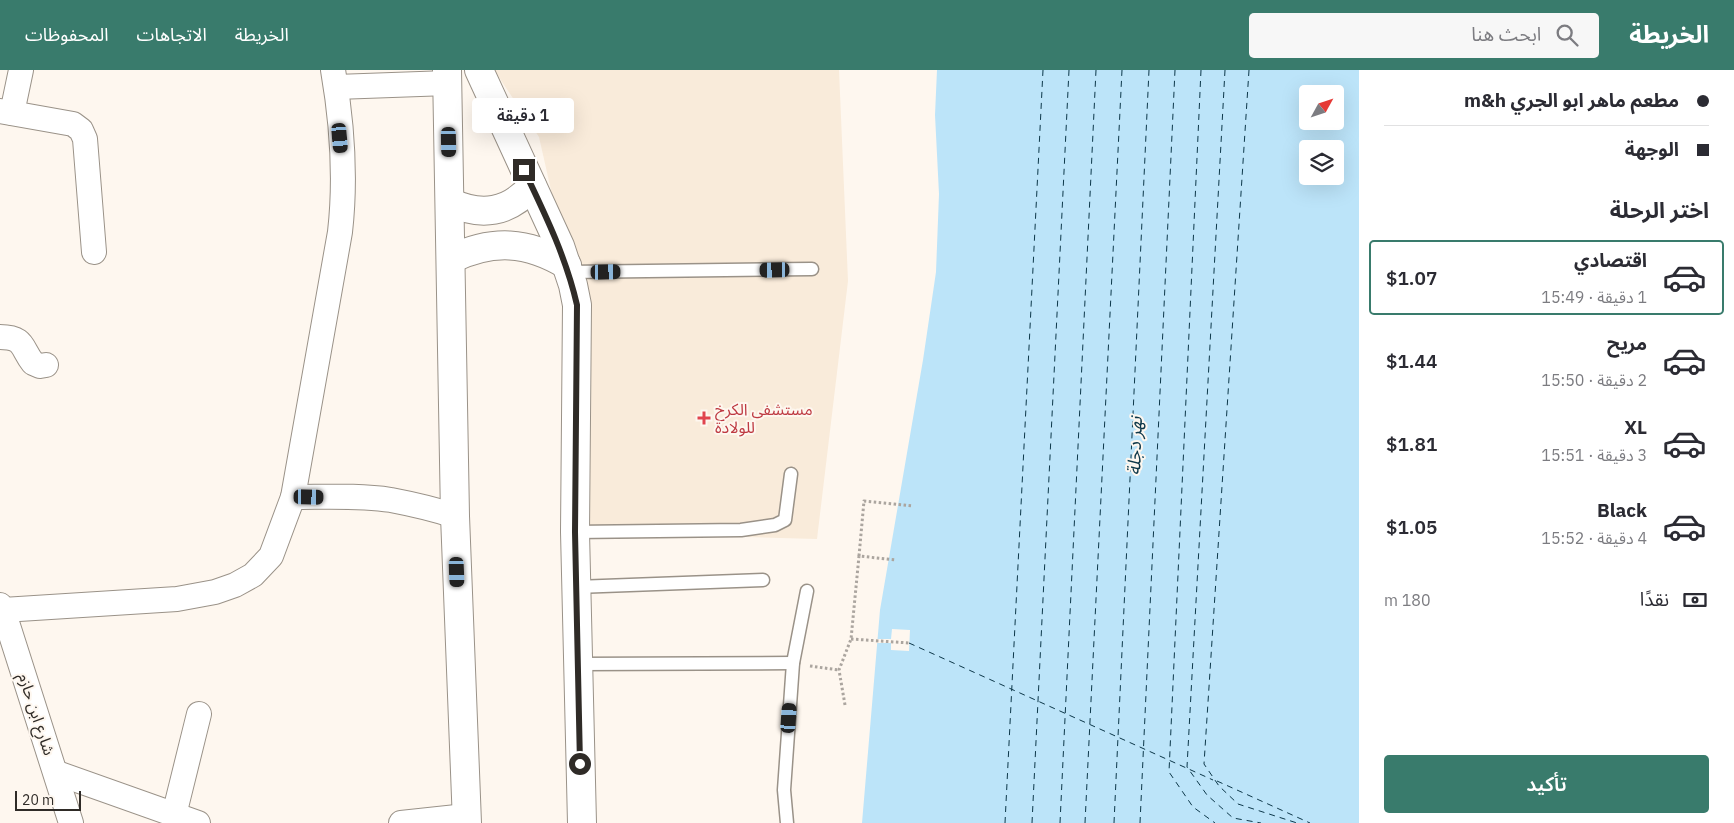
<!DOCTYPE html>
<html lang="ar">
<head>
<meta charset="utf-8">
<style>
  body { margin:0; font-family:"IBM Plex Sans","Noto Sans Arabic",sans-serif; background:#f7f7f7; color:#2b2b33; direction:rtl; height:100vh; display:flex; flex-direction:column; font-size:19px; white-space:nowrap }
  * { box-sizing:border-box; margin:0 }
  p { font-size:16px; color:#7c7c81 }
  .icon { flex:none; width:28px; height:28px; fill:none; stroke:currentColor; stroke-width:2; stroke-linecap:round; stroke-linejoin:round }
  .map { position:relative; flex:1; overflow:hidden; direction:ltr }
  .details { display:flex; flex-direction:column; background:#fff; width:375px }
  .details>* { flex:none }
  .banner { display:grid; align-content:center; height:110px; padding:0 25px; background:#fff }
  .needle { width:32px; rotate:50deg }
  .tools { position:absolute; left:1299px; top:15px; display:grid; gap:10px }
  .tools a { display:grid; place-items:center; width:45px; height:45px; border-radius:5px; background:#fff; box-shadow:0 5px 20px #0002; font-size:25px }
  .scale { position:absolute; left:15px; bottom:12px; width:66px; box-sizing:border-box; padding-left:5px; border:2px solid #2f2b27; border-top:0; font-size:14px; line-height:18px; white-space:nowrap; color:#2f2b27; -webkit-text-stroke:4px #fef7ef; paint-order:stroke }
  .end { position:absolute; width:22px; height:22px; margin:-11px; border:6px solid #2f2b27; background:#fff; box-shadow:0 0 0 2px #fff }
  .from { border-radius:50% }
  .bubble { position:absolute; height:35px; border-radius:5px; background:#fff; box-shadow:0 5px 20px #0002; font-size:16px; font-weight:600; line-height:35px; text-align:center; direction:rtl }
  .car { position:absolute; width:15px; height:30px; margin:-15px -8px; border-radius:6px; box-shadow:0 0 4px 1px #0007; background:linear-gradient(#222 24%,#8ab4d8 0 40%,#222 0 76%,#8ab4d8 0 86%,#222 0) }
  .banner b { display:flex; align-items:center; gap:18px; height:48px; font-size:19px }
  .banner b+b { border-top:1px solid #e1e1e2 }
  .banner i { width:12px; height:12px; background:#2b2b33 }
  ul { padding:0; list-style:none }
  li { display:flex; align-items:center; gap:15px; height:75px; margin:0 10px 8px; padding:0 15px; border:2px solid transparent; border-radius:5px }
  li div { flex:1 }
  li b { display:block; font-size:19px }
  li em { font-style:normal; font-weight:600 }
  li.selected { border-color:#397b6c }
  li>.icon { width:45px; height:45px; stroke-width:1.5 }
  h2 { padding:0 25px; font-size:22px; line-height:60px }
  .pay { display:flex; align-items:center; gap:12px; height:55px; padding:0 25px; font-size:19px }
  .pay p { margin-inline-start:auto }
  .action { display:flex; gap:10px; margin-top:auto; padding:10px 25px }
  .action a { flex:1; height:58px; border-radius:5px; background:#397b6c; color:#fff; font-size:20px; font-weight:600; line-height:58px; text-align:center }
  header { display:flex; align-items:center; gap:30px; box-sizing:border-box; height:70px; padding:0 25px; background:#397b6c; color:#fff }
  header strong { font-size:24px }
  nav { display:flex; gap:28px; margin-inline-start:auto; font-size:18px }
  .search { width:350px; height:45px; background:#f7f7f7; display:flex; align-items:center; gap:12px; box-sizing:border-box; padding:0 18px; border-radius:5px; color:#7c7c81; font-size:19px }
  main { display:flex; flex:1; min-height:0 }
  .map>svg:first-child { display:block }
  .built { fill:#f9ebda }
  .water { fill:#bce4f9; fill-rule:evenodd }
  .pier { fill:#fef7ef }
  .lines { fill:none; stroke-linecap:round; stroke-linejoin:round }
  .ferry { stroke:#0c3749; stroke-width:1; stroke-dasharray:6 5; stroke-linecap:butt }
  .service-casing { stroke:#9a9288; stroke-width:15 }
  .minor-casing { stroke:#9a9288; stroke-width:26 }
  .tertiary-casing { stroke:#9a9288; stroke-width:30 }
  .path { stroke:#aba59f; stroke-width:3; stroke-dasharray:2.5 2.5; stroke-linecap:butt }
  .service { stroke:#fff; stroke-width:12 }
  .minor { stroke:#fff; stroke-width:24 }
  .tertiary { stroke:#fff; stroke-width:28 }
  .route { stroke:#2f2b27; stroke-width:6 }
  .health-dot { fill:#e0444e; stroke:#fef7ef; stroke-width:2 }
  .labels { text-anchor:middle; stroke-width:4; stroke-linejoin:round; paint-order:stroke }
  .health-label { font-size:16px; fill:#be3a42; stroke:#fef7ef; text-anchor:start }
  .street-label { font-size:16px; fill:#2f2b27; stroke:#fef7ef }
  .water-label { font-size:18px; font-style:italic; fill:#0c3749; stroke:#fef7ef }
</style>
</head>
<body>
<header>
<strong>الخريطة</strong>
<div class="search"><svg class="icon" aria-label="search" viewBox="0 0 24 24"><circle cx="10" cy="10" r="6"/><path d="M15 15l6 6"/></svg>ابحث هنا</div>
<nav><a>الخريطة</a><a>الاتجاهات</a><a>المحفوظات</a></nav>
</header>
<main>
<section class="details">
<div class="banner">
<b><i class="from"></i>مطعم ماهر ابو الجري m&amp;h</b>
<b><i></i>الوجهة</b>
</div>
<h2>اختر الرحلة</h2>
<ul>
<li class="selected"><svg class="icon" aria-label="car" viewBox="0 0 24 24"><path d="M5 17H2v-5l4-1 3-4h7l3 4 3 1v5h-3M9 17h6M6 11h13"/><circle cx="7" cy="17" r="2"/><circle cx="17" cy="17" r="2"/></svg><div><b>اقتصادي</b><p>1 دقيقة · 15:49</p></div><em>$1.07</em></li>
<li><svg class="icon" aria-label="car" viewBox="0 0 24 24"><path d="M5 17H2v-5l4-1 3-4h7l3 4 3 1v5h-3M9 17h6M6 11h13"/><circle cx="7" cy="17" r="2"/><circle cx="17" cy="17" r="2"/></svg><div><b>مريح</b><p>2 دقيقة · 15:50</p></div><em>$1.44</em></li>
<li><svg class="icon" aria-label="car" viewBox="0 0 24 24"><path d="M5 17H2v-5l4-1 3-4h7l3 4 3 1v5h-3M9 17h6M6 11h13"/><circle cx="7" cy="17" r="2"/><circle cx="17" cy="17" r="2"/></svg><div><b>XL</b><p>3 دقيقة · 15:51</p></div><em>$1.81</em></li>
<li><svg class="icon" aria-label="car" viewBox="0 0 24 24"><path d="M5 17H2v-5l4-1 3-4h7l3 4 3 1v5h-3M9 17h6M6 11h13"/><circle cx="7" cy="17" r="2"/><circle cx="17" cy="17" r="2"/></svg><div><b>Black</b><p>4 دقيقة · 15:52</p></div><em>$1.05</em></li>
</ul>
<div class="pay"><svg class="icon" aria-label="cash" viewBox="0 0 24 24"><path d="M3 7h18v10H3z"/><circle cx="12" cy="12" r="2"/></svg>نقدًا<p>180 m</p></div>
<div class="action"><a>تأكيد</a></div>
</section>
<div class="map">
<svg width="1359" height="753" viewBox="0 0 1359 753">
  <rect width="100%" height="100%" fill="#fef7ef"/>
  <!-- built -->
  <polygon class="built" points="494,0 839,0 848,211 817,469 575,462 577,235 539,67"/>
  <!-- water -->
  <path class="water" d="M937,0H1359V753H862L880,540L923,290L936,202L939,124L935,45ZM1308,24H1335V51H1308ZM1308,79H1335V106H1308Z"/>
  <!-- pier -->
  <polygon class="pier" points="892,559 910,560 909,581 891,580 891,573 875,573 875,569 891,569"/>
  <g class="lines">
    <!-- ferry -->
    <g class="ferry">
      <polyline points="1201,0 1169,702 1193,737 1215,753"/>
      <polyline points="1225,0 1187,697 1207,725 1233,748 1261,753"/>
      <polyline points="1249,0 1204,694 1219,716 1238,734 1297,753"/>
      <polyline points="909,573 1213,710"/>
      <polyline points="1217,711 1310,753"/>
      <polyline points="1005,753 1043,0"/>
      <polyline points="1032,753 1069,0"/>
      <polyline points="1060,753 1096,0"/>
      <polyline points="1085,753 1122,0"/>
      <polyline points="1114,753 1149,0"/>
      <polyline points="1140,753 1175,0"/>
    </g>
    <defs>
      <g id="service">
        <polyline points="569,202 812,199"/>
        <polyline points="575,462 741,460 775,455 785,450 791,404"/>
        <polyline points="576,517 763,510"/>
        <polyline points="578,594 793,593"/>
        <polyline points="787,753 784,720 793,593 807,521"/>
      </g>
      <g id="minor">
        <polyline points="336,17 448,13"/>
        <polyline points="0,41 73,54 81,60 85,69 94,182"/>
        <polyline points="12,43 21,0"/>
        <path d="M0,267C25,267 21,278 33,293L40,296L46,295"/>
        <path d="M293,427C325,427 359,425 391,430C412,434 434,439 455,446"/>
        <polyline points="0,535 3,540 71,753"/>
        <path d="M3,540L177,529L215,522L235,515L253,505L271,486L293,427L340,162C346,109 342,52 333,0"/>
        <polyline points="57,703 198,753"/>
        <polyline points="174,745 199,644"/>
        <polyline points="401,753 466,746"/>
      </g>
      <g id="tertiary">
        <polyline points="447,0 455,446 467,753"/>
        <polyline points="479,0 560,176 573,215 577,235 575,462 582,753"/>
        <path d="M450,132C481,147 509,143 532,116"/>
        <path d="M451,189C493,169 527,171 567,195"/>
      </g>
    </defs>
    <!-- service casing -->
    <use href="#service" class="service-casing"/>
    <!-- minor casing -->
    <use href="#minor" class="minor-casing"/>
    <!-- tertiary casing -->
    <use href="#tertiary" class="tertiary-casing"/>
    <!-- path -->
    <g class="path">
      <polyline points="859,486 864,431 913,436"/>
      <polyline points="851,569 909,573"/>
      <polyline points="810,596 839,600"/>
      <polyline points="845,635 839,600 851,569 859,486 896,490"/>
    </g>
    <!-- service -->
    <use href="#service" class="service"/>
    <!-- minor -->
    <use href="#minor" class="minor"/>
    <!-- tertiary -->
    <use href="#tertiary" class="tertiary"/>
  </g>
  <g class="lines">
    <!-- route -->
    <path class="route" d="M524,100C545,144 566,187 577,235L575,462L580,694"/>
  </g>
  <!-- markers -->
  <path class="health-dot" d="M701.5 340.5h5v5h5v5h-5v5h-5v-5h-5v-5h5z"/>
  <g class="labels">
    <!-- health labels -->
    <g class="health-label">
      <text x="715" y="345">مستشفى الكرخ<tspan x="715" dy="18">للولادة</tspan></text>
    </g>
    <!-- street labels -->
    <g class="street-label">
      <text transform="translate(37 644) rotate(72)" y="6">شارع ابن حازم</text>
    </g>
    <!-- water labels -->
    <g class="water-label">
      <text transform="translate(1135 376) rotate(-88)" y="6">نهر دجلة</text>
    </g>
  </g>
</svg>
<div class="tools">
<a><svg class="needle" viewBox="-14 -14 28 28"><path d="M0-13l5 13h-10z" fill="#e53935"/><path d="M0 13l5-13h-10z" fill="#7c7c81"/></svg></a>
<a><svg class="icon" aria-label="layers" viewBox="0 0 24 24"><path d="M12 4l9 5-9 5-9-5zM3 14l9 5 9-5"/></svg></a>
</div>
<div class="scale">20 m</div>
<i class="end from" style="left:580px;top:694px"></i>
<i class="end" style="left:524px;top:100px"></i>
<div class="bubble" style="left:472px;top:28px;width:102px">1 دقيقة</div>
<i class="car" style="left:340px;top:68px;rotate:175deg"></i>
<i class="car" style="left:449px;top:72px;rotate:179deg"></i>
<i class="car" style="left:775px;top:200px;rotate:269deg"></i>
<i class="car" style="left:606px;top:202px;rotate:89deg"></i>
<i class="car" style="left:309px;top:427px;rotate:91deg"></i>
<i class="car" style="left:457px;top:502px;rotate:178deg"></i>
<i class="car" style="left:789px;top:648px;rotate:4deg"></i>
</div>
</main>
</body>
</html>
